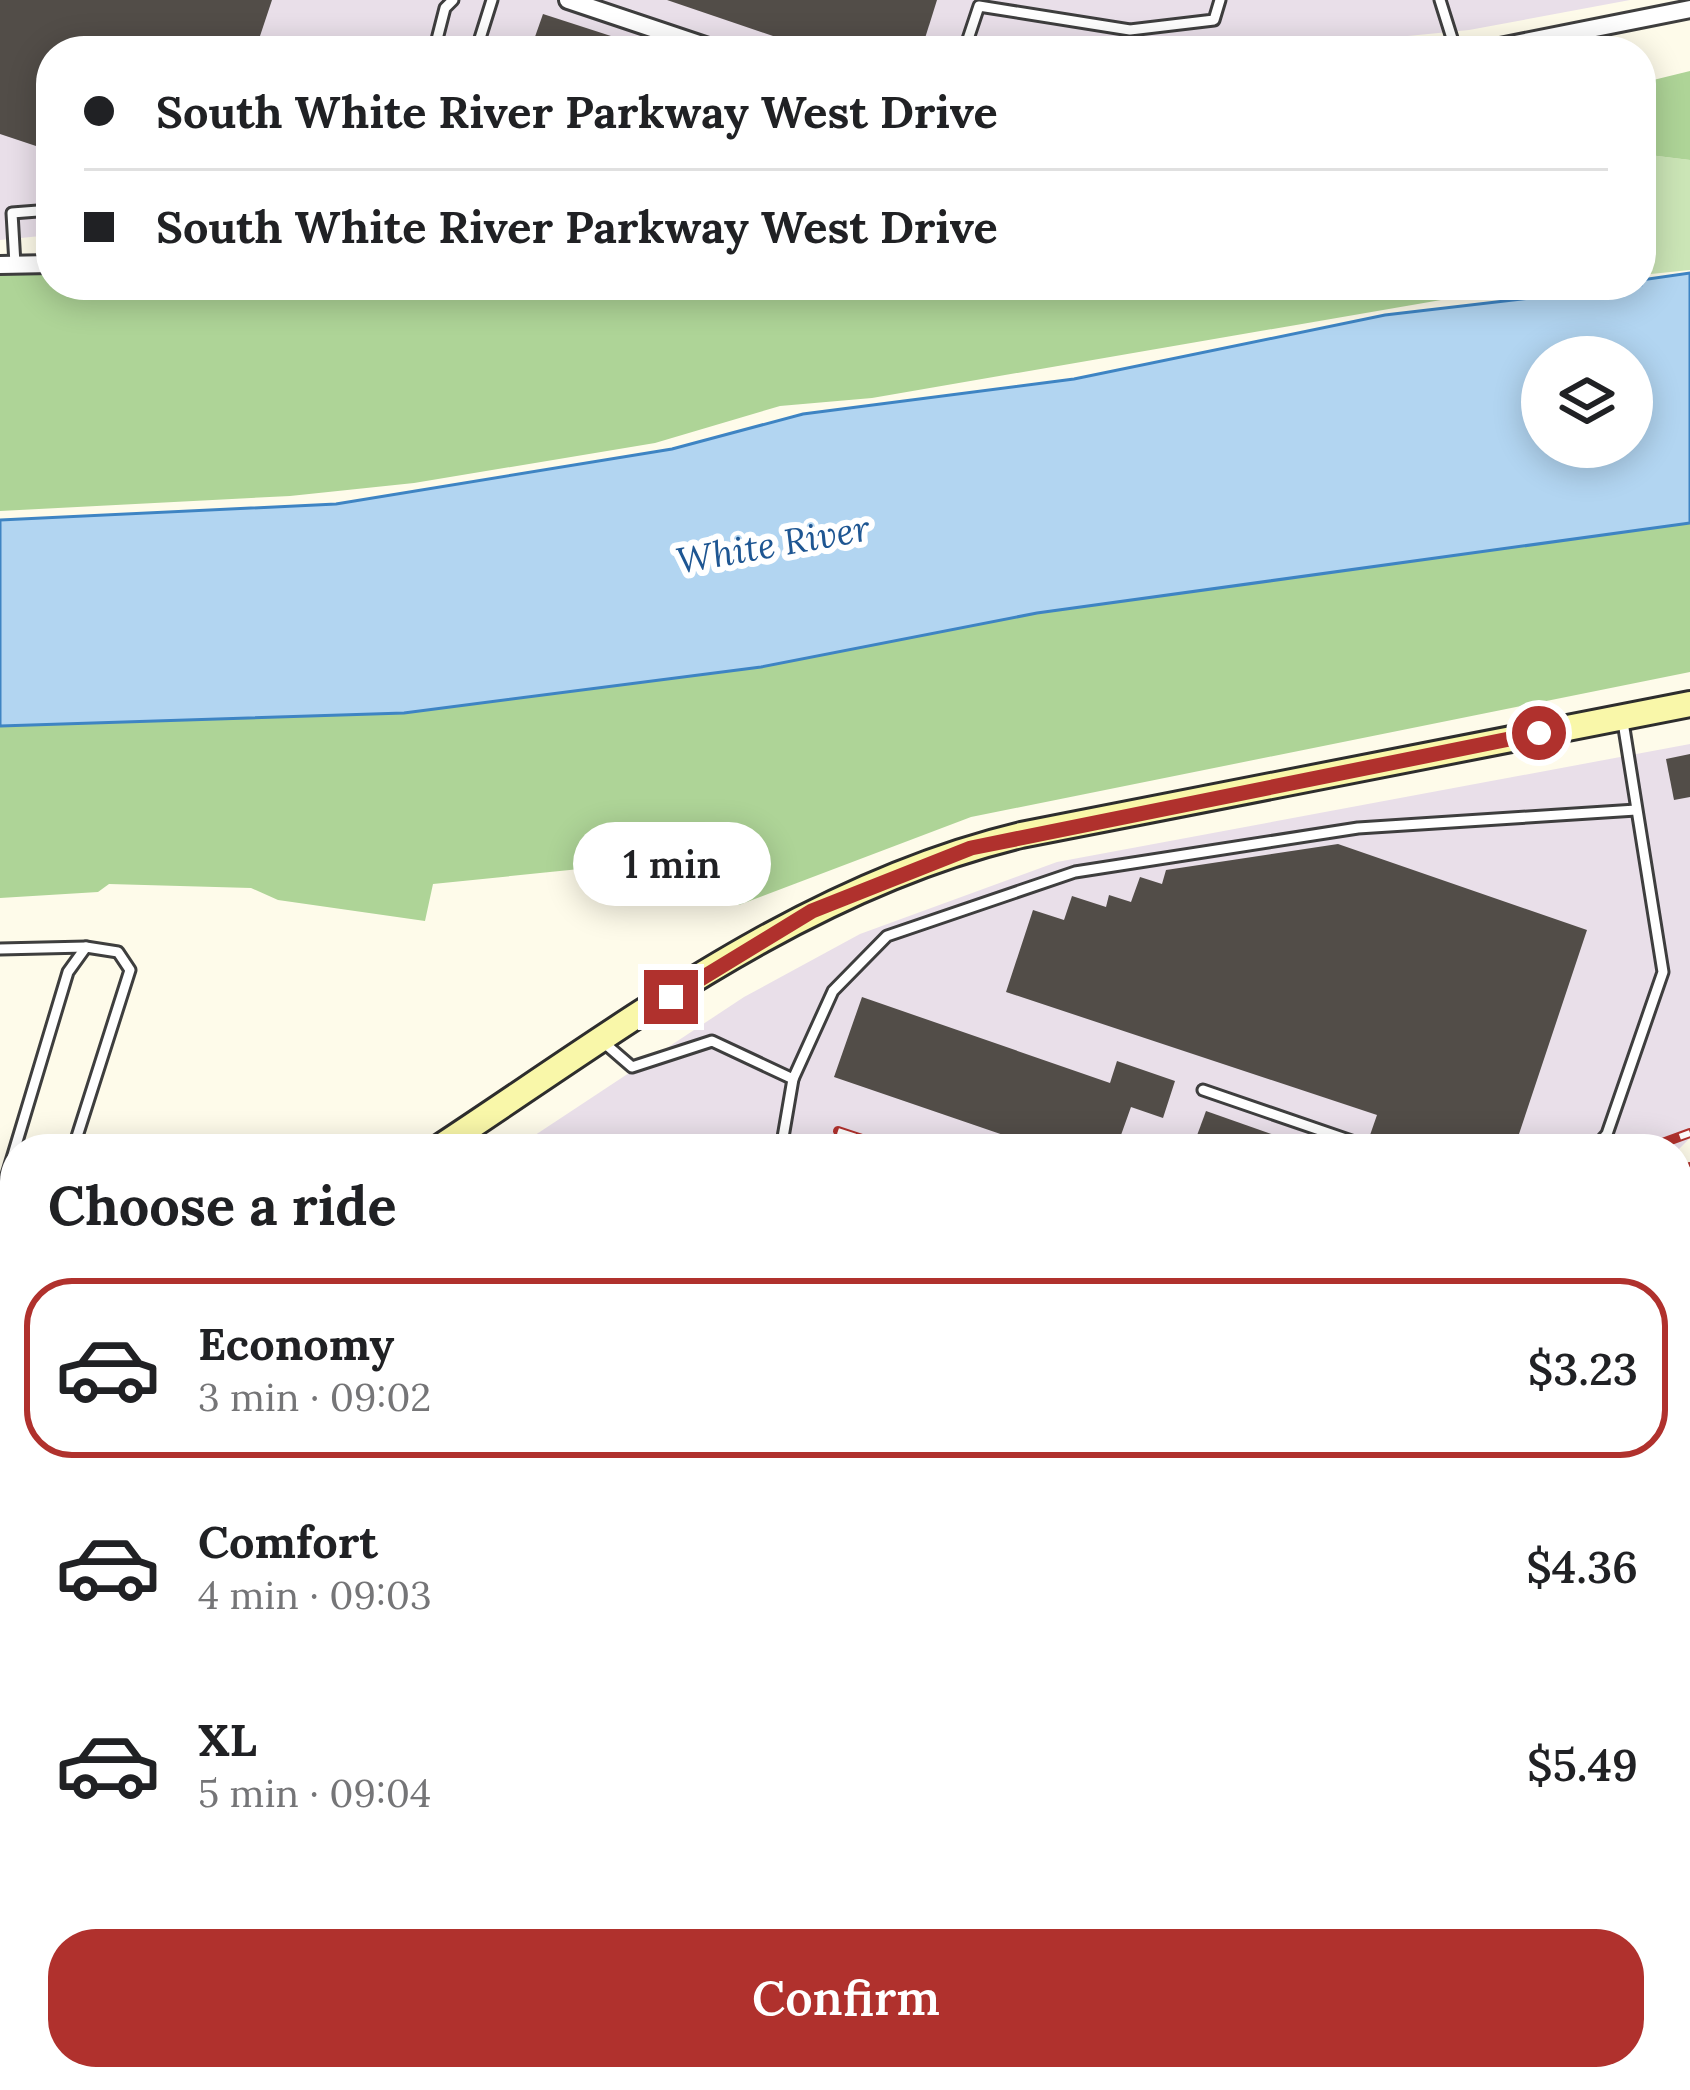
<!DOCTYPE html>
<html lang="en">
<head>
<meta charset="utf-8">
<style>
  body { margin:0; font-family:Lora,serif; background:#f2f2f2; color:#202124; height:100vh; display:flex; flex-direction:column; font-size:45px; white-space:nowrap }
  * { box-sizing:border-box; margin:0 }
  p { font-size:39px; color:#757577 }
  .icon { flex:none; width:66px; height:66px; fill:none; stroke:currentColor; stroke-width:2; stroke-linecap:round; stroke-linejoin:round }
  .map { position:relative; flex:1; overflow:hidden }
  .side { position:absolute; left:0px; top:1134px; width:1692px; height:957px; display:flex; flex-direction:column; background:#fff; border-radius:48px 48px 0 0; box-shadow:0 6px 30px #0003 }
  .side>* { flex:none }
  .top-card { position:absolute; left:36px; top:36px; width:1620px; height:264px; border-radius:48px; box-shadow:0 6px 30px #0003; display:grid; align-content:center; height:264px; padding:0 48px; background:#fff }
  .tools { position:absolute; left:1521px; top:336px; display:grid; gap:24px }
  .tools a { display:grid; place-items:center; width:132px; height:132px; border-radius:50%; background:#fff; box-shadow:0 6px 30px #0003; font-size:60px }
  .end { position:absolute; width:54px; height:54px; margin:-27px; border:15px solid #b0312d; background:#fff; box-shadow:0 0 0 6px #fff }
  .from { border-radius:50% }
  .bubble { position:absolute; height:84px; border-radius:42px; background:#fff; box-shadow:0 6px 30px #0003; font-size:39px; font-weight:600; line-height:84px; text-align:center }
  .top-card b { display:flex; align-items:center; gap:42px; height:114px; font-size:45px }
  .top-card b+b { border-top:3px solid #e0e0e0 }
  .top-card i { width:30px; height:30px; background:#202124 }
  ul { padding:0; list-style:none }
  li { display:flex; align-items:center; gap:36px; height:180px; margin:0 24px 18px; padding:0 24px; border:6px solid transparent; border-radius:48px }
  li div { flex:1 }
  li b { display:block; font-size:45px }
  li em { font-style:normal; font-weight:600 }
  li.on { border-color:#b0312d }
  li>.icon { width:108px; height:108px; stroke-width:1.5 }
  h2 { padding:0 48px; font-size:54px; line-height:144px }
  .button { display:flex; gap:24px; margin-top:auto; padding:24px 48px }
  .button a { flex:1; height:138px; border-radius:48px; background:#b0312d; color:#fff; font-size:48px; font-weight:600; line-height:138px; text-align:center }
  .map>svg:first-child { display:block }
  .industrial { fill:#e9dfe9 }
  .green { fill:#cbe5b6 }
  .forest { fill:#aed497 }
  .water { fill:#b2d5f1; stroke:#3e84c3; stroke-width:3; fill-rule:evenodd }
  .building { fill:#524d48 }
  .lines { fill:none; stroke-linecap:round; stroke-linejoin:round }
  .lane-casing { stroke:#3e3e3e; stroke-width:15 }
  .street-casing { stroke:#3e3e3e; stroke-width:22 }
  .secondary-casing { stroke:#2d2d2d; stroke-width:30 }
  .lane { stroke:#fff; stroke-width:9 }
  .street { stroke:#fff; stroke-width:16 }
  .secondary { stroke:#f9f7a9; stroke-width:24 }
  .rail-casing { stroke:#b0312d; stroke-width:10 }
  .rail { stroke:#fff; stroke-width:6; stroke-dasharray:18; stroke-linecap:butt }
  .route { stroke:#b0312d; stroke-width:15 }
  .labels { text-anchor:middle; stroke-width:12; stroke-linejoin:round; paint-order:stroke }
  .water-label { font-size:36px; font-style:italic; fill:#1e5692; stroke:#fff }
</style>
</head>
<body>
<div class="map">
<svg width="1690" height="2090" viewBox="0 0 1690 2090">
  <rect width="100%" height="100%" fill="#fefbea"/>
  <!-- industrial -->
  <g class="industrial">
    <polygon points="0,0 1630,0 1469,30 1256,51 51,51 51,235 0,240"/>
    <polygon points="1690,744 1690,1138 1677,1151 514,1149 744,997 860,934 1057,862"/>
    <polygon points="0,1356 15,1361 15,1741 0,1749"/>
    <polygon points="1690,1404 1690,2048 1677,2052 1677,1415"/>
    <polygon points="1129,2076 1592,2076 1544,2090 1134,2090 1127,2085"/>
  </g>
  <!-- green -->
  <polygon class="green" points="1641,154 1690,160 1690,270 1641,275"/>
  <!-- forest -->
  <g class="forest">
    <polygon points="1690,71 1690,160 1641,154 1641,83"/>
    <polygon points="51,270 51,285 1487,285 1470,295 872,398 780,406 655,443 414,483 290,496 0,511 0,274"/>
    <polygon points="1690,523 1690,672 971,817 739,905 678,859 433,884 425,921 278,900 251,888 109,884 98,892 0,898 0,726 404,713 761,667 1037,613"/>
  </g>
  <!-- water -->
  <path class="water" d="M1690,273V523L1037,613L761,667L404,713L0,726V520L336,504L672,449L803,414L1074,379L1385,315L1641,285V280ZM1542,357H1632V447H1542Z"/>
  <!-- building -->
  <g class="building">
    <polygon points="0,0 272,0 255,51 51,51 51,151 0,134"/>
    <polygon points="667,0 937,0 921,51 817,51"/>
    <polygon points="543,14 648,48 647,51 530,51"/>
    <polygon points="1690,754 1690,797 1674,800 1666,759"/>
    <polygon points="1338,844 1587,930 1514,1149 1470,1149 1439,1138 1435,1149 1398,1149 1369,1138 1377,1115 1006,992 1033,910 1064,920 1072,896 1106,907 1109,895 1131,902 1140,877 1162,884 1166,870"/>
    <polygon points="862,997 1110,1083 1117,1061 1175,1081 1163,1118 1131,1107 1116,1149 1044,1149 834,1077"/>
    <polygon points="1206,1111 1308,1147 1308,1149 1192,1149"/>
    <polygon points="0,2006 15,2030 15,2081 0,2050"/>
    <polygon points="1645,2076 1664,2076 1668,2090 1612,2090 1611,2086"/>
  </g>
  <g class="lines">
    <defs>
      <g id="lane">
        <polyline points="1440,0 1456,51"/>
        <polyline points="434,51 445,8 453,0"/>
        <polyline points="476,51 492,0"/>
        <polyline points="964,51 979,6 1130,30 1214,20 1220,0"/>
        <polyline points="15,264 12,213 51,210"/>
        <polyline points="0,949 86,947 118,952 130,970 73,1149"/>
        <polyline points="602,1041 632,1067 712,1041 793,1079 833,991 887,936 1075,872 1358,828 1636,810"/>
        <polyline points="1203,1090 1375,1149"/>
        <polyline points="781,1149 793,1079"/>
        <polyline points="1594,1149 1607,1134 1663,972 1623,722"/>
        <polyline points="0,1198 68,972 86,947"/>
        <polyline points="0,1266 15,1271"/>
        <polyline points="1677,1454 1690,1443"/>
        <polyline points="0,1977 15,2003"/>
        <polyline points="1677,2040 1690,2036"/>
        <polyline points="57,2076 65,2090"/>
        <polyline points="1148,2076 1165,2090"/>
        <polyline points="1318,2076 1324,2090"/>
        <polyline points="914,2090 931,2076"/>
        <polyline points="1001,2090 1018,2076"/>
        <polyline points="1427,2090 1466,2076"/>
      </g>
      <g id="street">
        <polyline points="568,0 720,51"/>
        <polyline points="1480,51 1690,9"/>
        <polyline points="0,265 51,264"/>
        <polyline points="0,1742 15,1733"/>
      </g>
      <g id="secondary">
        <path d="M437,1149C621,1028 803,887 1021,835L1690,704"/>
        <polyline points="0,1334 15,1339"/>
      </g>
    </defs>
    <!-- lane casing -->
    <use href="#lane" class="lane-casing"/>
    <!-- street casing -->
    <use href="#street" class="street-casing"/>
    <!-- secondary casing -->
    <use href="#secondary" class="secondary-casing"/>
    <!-- lane -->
    <use href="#lane" class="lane"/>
    <!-- street -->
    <use href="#street" class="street"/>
    <!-- secondary -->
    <use href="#secondary" class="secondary"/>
    <defs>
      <g id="rail">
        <polyline points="838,1131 892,1149"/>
        <polyline points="1646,1149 1690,1133"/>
        <polyline points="1677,1180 1690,1167"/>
        <polyline points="1677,1251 1690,1240"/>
        <polyline points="1677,1321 1690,1310"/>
        <polyline points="1677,1489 1690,1478"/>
        <polyline points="1677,1524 1690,1513"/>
        <polyline points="665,2090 682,2076"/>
        <polyline points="749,2090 766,2076"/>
        <polyline points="883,2090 900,2076"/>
        <polyline points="971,2090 988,2076"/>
        <polyline points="1040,2090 1057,2076"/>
        <polyline points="1168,2090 1178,2076"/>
        <polyline points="1191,2090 1208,2076"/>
      </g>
    </defs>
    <!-- rail casing -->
    <use href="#rail" class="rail-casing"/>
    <!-- rail -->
    <use href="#rail" class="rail"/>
  </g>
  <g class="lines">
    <!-- route -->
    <polyline class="route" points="671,997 812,911 971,848 1539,733"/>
  </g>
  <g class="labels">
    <!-- water labels -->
    <g class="water-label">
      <text transform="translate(773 544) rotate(-10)" y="13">White River</text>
    </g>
  </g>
</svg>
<div class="tools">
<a><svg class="icon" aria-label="layers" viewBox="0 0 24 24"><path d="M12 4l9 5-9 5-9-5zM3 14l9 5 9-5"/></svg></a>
</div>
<i class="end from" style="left:1539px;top:733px"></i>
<i class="end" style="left:671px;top:997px"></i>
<div class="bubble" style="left:573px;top:822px;width:198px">1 min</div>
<div class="top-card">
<b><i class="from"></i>South White River Parkway West Drive</b>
<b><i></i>South White River Parkway West Drive</b>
</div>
<section class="side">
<h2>Choose a ride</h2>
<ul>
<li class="on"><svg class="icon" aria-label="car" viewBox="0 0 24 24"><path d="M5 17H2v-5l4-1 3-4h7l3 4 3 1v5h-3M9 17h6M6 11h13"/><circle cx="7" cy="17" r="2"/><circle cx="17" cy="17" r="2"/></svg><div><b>Economy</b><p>3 min · 09:02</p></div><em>$3.23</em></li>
<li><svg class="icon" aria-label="car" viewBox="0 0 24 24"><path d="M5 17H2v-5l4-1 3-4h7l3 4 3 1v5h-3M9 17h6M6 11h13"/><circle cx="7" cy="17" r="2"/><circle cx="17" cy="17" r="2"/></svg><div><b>Comfort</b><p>4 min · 09:03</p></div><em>$4.36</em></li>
<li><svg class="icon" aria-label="car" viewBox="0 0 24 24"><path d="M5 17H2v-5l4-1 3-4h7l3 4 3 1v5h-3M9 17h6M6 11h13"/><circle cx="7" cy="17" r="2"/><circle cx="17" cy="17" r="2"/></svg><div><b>XL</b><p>5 min · 09:04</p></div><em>$5.49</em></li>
</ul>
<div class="button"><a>Confirm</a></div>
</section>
</div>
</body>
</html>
